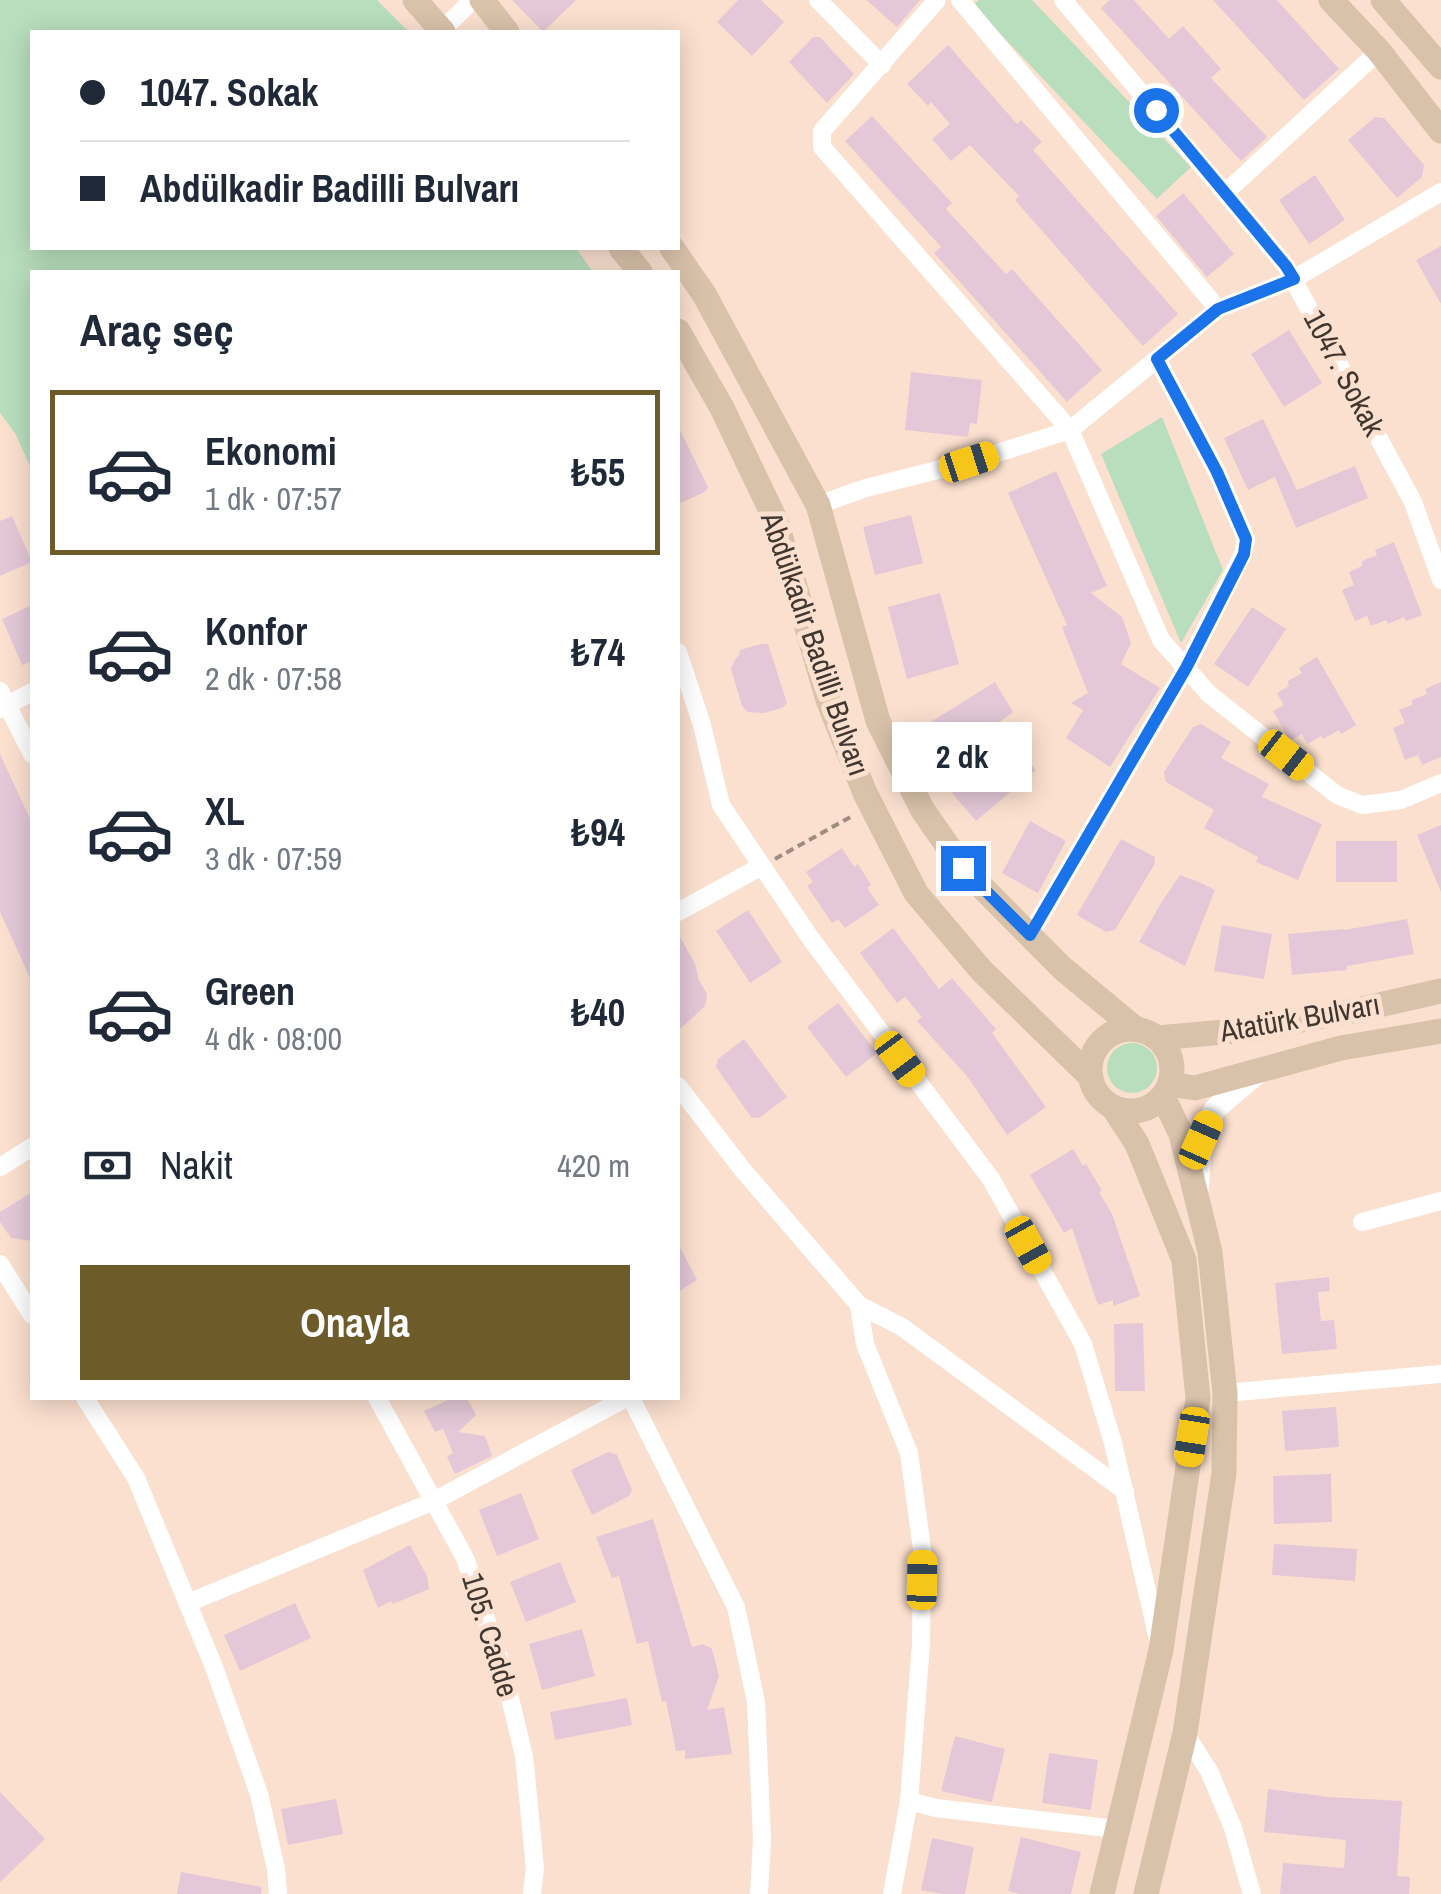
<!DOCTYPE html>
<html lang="tr">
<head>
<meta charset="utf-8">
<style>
  body { margin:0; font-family:"Archivo Narrow",sans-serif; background:#f6f6f7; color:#1f2937; height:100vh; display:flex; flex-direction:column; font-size:38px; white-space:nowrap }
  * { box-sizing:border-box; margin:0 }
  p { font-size:32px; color:#747a83 }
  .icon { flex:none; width:55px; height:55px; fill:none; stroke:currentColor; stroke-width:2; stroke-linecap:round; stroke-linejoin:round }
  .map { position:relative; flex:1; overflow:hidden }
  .details { position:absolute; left:30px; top:270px; width:650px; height:1130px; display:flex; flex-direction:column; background:#fff; border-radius:0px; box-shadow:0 5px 25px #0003 }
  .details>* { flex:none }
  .hud { position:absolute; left:30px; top:30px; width:650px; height:220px; border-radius:0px; box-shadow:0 5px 25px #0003; display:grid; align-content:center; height:220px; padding:0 50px; background:#fff }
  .end { position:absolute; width:45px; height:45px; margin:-22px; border:12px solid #1a73e8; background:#fff; box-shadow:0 0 0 5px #fff }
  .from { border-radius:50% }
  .bubble { position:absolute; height:70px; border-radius:0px; background:#fff; box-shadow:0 5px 25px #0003; font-size:32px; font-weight:800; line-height:70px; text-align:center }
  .car { position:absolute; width:30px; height:60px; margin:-30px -15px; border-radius:12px; box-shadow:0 0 8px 2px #0007; background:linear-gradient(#f5c518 24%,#345 0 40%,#f5c518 0 76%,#345 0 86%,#f5c518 0) }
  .hud b { display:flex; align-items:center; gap:35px; height:95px; font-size:38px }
  .hud b+b { border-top:2px solid #e0e1e3 }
  .hud i { width:25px; height:25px; background:#1f2937 }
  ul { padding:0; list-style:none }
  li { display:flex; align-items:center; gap:30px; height:165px; margin:0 20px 15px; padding:0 30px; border:5px solid transparent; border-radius:0px }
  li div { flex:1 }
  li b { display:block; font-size:38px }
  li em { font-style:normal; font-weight:800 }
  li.selected { border-color:#6d5c2a }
  li>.icon { width:90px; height:90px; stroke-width:1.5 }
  h2 { padding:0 50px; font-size:45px; line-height:120px }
  .pay { display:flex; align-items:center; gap:25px; height:110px; padding:0 50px; font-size:38px }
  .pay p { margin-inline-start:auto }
  .cta { display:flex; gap:20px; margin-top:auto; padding:20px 50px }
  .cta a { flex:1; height:115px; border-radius:0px; background:#6d5c2a; color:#fff; font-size:40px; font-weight:800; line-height:115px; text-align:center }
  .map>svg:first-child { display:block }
  .green { fill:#b8debd }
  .building { fill:#e4c8d7 }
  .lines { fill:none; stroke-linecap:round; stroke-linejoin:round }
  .path { stroke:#9f8c80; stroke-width:4; stroke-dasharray:8 5; stroke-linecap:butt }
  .minor { stroke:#fff; stroke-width:18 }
  .tertiary { stroke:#fff; stroke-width:22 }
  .secondary { stroke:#d9c2aa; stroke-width:25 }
  .route { stroke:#1a73e8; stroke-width:12 }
  .labels { text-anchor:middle; stroke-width:10; stroke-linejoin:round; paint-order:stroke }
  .street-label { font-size:30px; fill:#413730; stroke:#fbe0cf }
</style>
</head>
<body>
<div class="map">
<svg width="1441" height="1894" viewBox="0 0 1441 1894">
  <rect width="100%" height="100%" fill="#fbe0cf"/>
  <!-- green -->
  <g class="green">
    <polygon points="0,0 377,0 409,32 32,32 32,248 576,248 593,272 32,272 32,470 15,433 0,413"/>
    <polygon points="979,0 1032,0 1191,167 1157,199 973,5"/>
    <polygon points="1162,417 1223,570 1181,643 1101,454"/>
    <circle cx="1132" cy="1068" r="25"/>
  </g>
  <!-- building -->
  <g class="building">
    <polygon points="512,0 576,0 543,32"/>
    <polygon points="738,0 761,0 784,22 752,56 717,22"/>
    <polygon points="866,0 920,0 897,27"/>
    <polygon points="1110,0 1134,0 1169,39 1183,26 1221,69 1211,78 1267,137 1241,161 1101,8"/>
    <polygon points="1213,0 1277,0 1339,69 1304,100"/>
    <polygon points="813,37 820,37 854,74 827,103 789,62"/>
    <polygon points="948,45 1017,124 1021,120 1042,142 1033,150 1178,314 1143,346 1015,200 1019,196 970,145 951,161 932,139 950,124 931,102 928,106 907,84"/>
    <polygon points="872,116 952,203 946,209 1006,274 1012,269 1102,370 1067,402 934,253 941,247 845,141"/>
    <polygon points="1375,117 1384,118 1424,165 1422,177 1397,198 1348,140"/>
    <polygon points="1315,175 1345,220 1309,244 1279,200"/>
    <polygon points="1183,193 1234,254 1207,277 1156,216"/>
    <polygon points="1441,246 1441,304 1416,260"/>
    <polygon points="1289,330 1322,383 1284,407 1251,354"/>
    <polygon points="911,372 982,380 977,424 970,423 968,437 905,430"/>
    <polygon points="1263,419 1297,490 1355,466 1368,498 1296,528 1275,477 1248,490 1224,438"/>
    <polygon points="678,426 708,487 705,492 678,504"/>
    <polygon points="1056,471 1107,586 1091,593 1122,617 1131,643 1121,664 1160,688 1110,767 1066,738 1083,710 1071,703 1088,693 1062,627 1067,625 1008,493"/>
    <polygon points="911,515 923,563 875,575 863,527"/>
    <polygon points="12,516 32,562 0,576 0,521"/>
    <polygon points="1394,542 1422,615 1406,621 1404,617 1388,624 1386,620 1371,626 1367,616 1355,621 1342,590 1354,585 1349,572 1362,566 1362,561 1377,555 1375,550"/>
    <polygon points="940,593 959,664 907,679 888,607"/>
    <polygon points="32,605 32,661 22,665 2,619"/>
    <polygon points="1252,607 1286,629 1248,687 1214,664"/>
    <polygon points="761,644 768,644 787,703 782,708 764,713 748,712 742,706 731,669 734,661 739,655 740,650"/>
    <polygon points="1317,657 1356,725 1341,734 1339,730 1323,739 1321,736 1307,744 1302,734 1290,741 1273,711 1284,705 1277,693 1289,686 1288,681 1302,673 1299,668"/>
    <polygon points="995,682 1013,712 997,724 1000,727 946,757 926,725"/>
    <polygon points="1441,682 1441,757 1422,765 1418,755 1405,760 1393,728 1405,723 1399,710 1412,705 1412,700 1427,694 1425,689"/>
    <polygon points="1201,724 1231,742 1221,758 1269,784 1262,797 1322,824 1298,880 1256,862 1258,857 1204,828 1214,810 1166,782 1164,772 1193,727"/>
    <polygon points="1012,742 1036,770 976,821 952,793"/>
    <polygon points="0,754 32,823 32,982 0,912"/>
    <polygon points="1030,821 1066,841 1038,893 1002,873"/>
    <polygon points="1441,825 1441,892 1417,835"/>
    <polygon points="1121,839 1155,857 1154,865 1115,930 1106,932 1077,915"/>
    <rect x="1336" y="841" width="61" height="41"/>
    <polygon points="842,848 854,867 858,864 871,885 867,888 879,905 845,928 838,919 832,923 807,886 813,882 806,872"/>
    <polygon points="1180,875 1199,882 1215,890 1185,966 1139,942 1161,903"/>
    <polygon points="748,910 782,962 750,983 716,931"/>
    <polygon points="1407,919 1414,954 1347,966 1347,970 1292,975 1288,934 1344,929 1344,930"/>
    <polygon points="1222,925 1272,934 1264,979 1214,971"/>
    <polygon points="893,928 939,989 952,978 996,1029 992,1033 1046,1107 1007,1135 967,1076 917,1021 922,1017 905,997 897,1003 860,953"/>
    <polygon points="678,933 695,964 699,980 707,994 705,1006 678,1031"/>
    <polygon points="838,1003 877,1053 846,1077 807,1027"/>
    <polygon points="744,1039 787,1097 759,1118 751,1117 716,1067 718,1059"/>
    <polygon points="1073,1149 1083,1166 1086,1164 1102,1191 1099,1192 1112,1214 1140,1296 1113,1306 1113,1300 1098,1305 1072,1228 1064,1233 1030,1175"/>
    <polygon points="32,1192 32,1241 11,1238 0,1222 0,1212"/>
    <polygon points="678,1243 697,1280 678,1292"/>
    <polygon points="1329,1277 1330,1291 1318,1292 1321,1321 1334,1320 1337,1349 1282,1354 1275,1283"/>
    <polygon points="1143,1323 1145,1391 1115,1391 1114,1324"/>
    <polygon points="452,1398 467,1398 476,1415 458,1432 485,1436 492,1456 455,1474 447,1457 453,1453 443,1429 435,1432 424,1411"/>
    <polygon points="1336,1407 1339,1447 1285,1451 1282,1411"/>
    <polygon points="608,1452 617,1455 632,1490 629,1496 592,1515 571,1470"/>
    <polygon points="1331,1474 1332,1522 1274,1524 1273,1476"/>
    <polygon points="521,1493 539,1539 497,1556 479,1510"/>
    <polygon points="653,1519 692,1647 703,1644 712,1649 719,1676 707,1710 724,1707 732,1754 685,1759 685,1750 676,1751 666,1701 662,1702 648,1641 637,1644 619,1576 612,1578 596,1537"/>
    <polygon points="1274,1544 1357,1549 1355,1581 1272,1575"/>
    <polygon points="410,1545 427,1576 429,1589 393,1604 391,1601 378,1608 363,1570"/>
    <polygon points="560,1562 576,1602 526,1622 510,1582"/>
    <polygon points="295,1603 311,1638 240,1671 224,1635"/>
    <polygon points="582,1629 595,1676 542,1690 529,1644"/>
    <polygon points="627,1698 632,1725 555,1740 550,1712"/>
    <polygon points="955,1736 1005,1749 992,1802 941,1791"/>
    <polygon points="1049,1753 1098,1760 1091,1810 1042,1803"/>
    <polygon points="1268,1789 1329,1797 1402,1801 1397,1876 1410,1877 1409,1894 1280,1894 1283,1863 1344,1868 1346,1840 1264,1832"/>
    <polygon points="0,1792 45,1839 0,1882"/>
    <polygon points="336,1799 343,1834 288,1845 281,1809"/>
    <polygon points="1021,1837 1081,1852 1071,1894 1020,1894 1008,1891"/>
    <polygon points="932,1838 974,1847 965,1894 943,1894 921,1890"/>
    <polygon points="181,1872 262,1887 261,1894 177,1894"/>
  </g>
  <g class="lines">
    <!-- path -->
    <polyline class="path" points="775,859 854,815"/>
    <!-- minor -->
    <g class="minor">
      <polyline points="818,0 882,65"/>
      <polyline points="937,0 822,131 822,147 1070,430 1161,640 1209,694 1337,795 1362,805 1401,800 1441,783"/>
      <polyline points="960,0 1218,309"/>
      <polyline points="1063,0 1286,266 1413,502 1441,580"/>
      <polyline points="441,31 473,0"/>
      <polyline points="1225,193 1379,51"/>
      <polyline points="818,505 866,488 969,462 1070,430 1218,309 1294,279 1441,192"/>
      <polyline points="678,652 702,725 721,805 811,939 991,1179 1083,1344 1113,1443 1158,1639"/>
      <polyline points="0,691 32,754"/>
      <polyline points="0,709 32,692"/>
      <polyline points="678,912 762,866"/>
      <polyline points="1030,935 1186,668 1243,554 1246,539 1217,472 1157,359"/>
      <polyline points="678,1086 742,1169 859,1305 902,1327 1125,1491"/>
      <polyline points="0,1167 32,1147"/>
      <polyline points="1362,1222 1441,1201"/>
      <polyline points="0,1264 32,1315"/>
      <polyline points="859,1305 865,1344 909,1453 922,1549 921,1644 909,1801 892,1894"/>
      <polyline points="1225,1393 1441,1374"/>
      <polyline points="85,1398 136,1478 214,1667 259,1794 276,1869 278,1894"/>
      <polyline points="377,1398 465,1558 503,1669 524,1756 535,1868 532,1894"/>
      <polyline points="631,1398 736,1607 756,1702 762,1839 759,1894"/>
      <polyline points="188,1603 434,1501 626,1398"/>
      <polyline points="1185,1733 1209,1771 1233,1828 1252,1894"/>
      <polyline points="909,1801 936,1808 1116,1829"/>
    </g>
    <!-- tertiary -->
    <polyline class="tertiary" points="1198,1187 1201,1140 1215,1109 1261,1070"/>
    <!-- secondary -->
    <g class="secondary">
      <polyline points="415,0 443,32"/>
      <polyline points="482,0 507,32"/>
      <polyline points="1331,0 1379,51 1441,131"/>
      <polyline points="1383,0 1441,67"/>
      <polyline points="621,248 640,272"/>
      <polyline points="672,248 704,294 818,505 878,721 922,809 963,868 1062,968 1137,1030"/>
      <polyline points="678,331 722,408 776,521 828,700 865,793 916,893 981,970 1091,1077"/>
      <circle cx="1131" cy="1070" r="41"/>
      <polyline points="1157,1038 1247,1030 1357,1010 1441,991"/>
      <polyline points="1170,1084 1195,1088 1341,1048 1441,1031"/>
      <polyline points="1102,1894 1161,1650 1198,1398 1184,1260 1137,1144 1113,1107"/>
      <polyline points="1146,1894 1185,1733 1224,1473 1225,1393 1210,1252 1181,1134 1163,1097"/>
    </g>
  </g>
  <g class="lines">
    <!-- route -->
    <polyline class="route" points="963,868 1030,935 1186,668 1244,554 1246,539 1217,472 1157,359 1218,309 1294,279 1286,266 1156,110"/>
  </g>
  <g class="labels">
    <!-- street labels -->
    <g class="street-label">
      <text transform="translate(1344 373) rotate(62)" y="10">1047. Sokak</text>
      <text transform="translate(815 644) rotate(71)" y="10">Abdülkadir Badilli Bulvarı</text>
      <text transform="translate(1300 1018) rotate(-10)" y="10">Atatürk Bulvarı</text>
      <text transform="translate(490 1635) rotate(73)" y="10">105. Cadde</text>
    </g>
  </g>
</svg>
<i class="end from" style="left:1156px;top:110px"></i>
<i class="end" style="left:963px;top:868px"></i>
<div class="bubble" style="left:892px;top:722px;width:140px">2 dk</div>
<i class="car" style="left:969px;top:462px;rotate:72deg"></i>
<i class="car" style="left:1286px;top:755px;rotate:128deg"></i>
<i class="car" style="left:900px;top:1059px;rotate:143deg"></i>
<i class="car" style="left:1201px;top:1140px;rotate:24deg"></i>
<i class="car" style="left:1028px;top:1245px;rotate:151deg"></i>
<i class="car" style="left:1192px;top:1437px;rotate:189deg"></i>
<i class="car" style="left:922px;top:1580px;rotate:1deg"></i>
<div class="hud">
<b><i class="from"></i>1047. Sokak</b>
<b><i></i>Abdülkadir Badilli Bulvarı</b>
</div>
<section class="details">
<h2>Araç seç</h2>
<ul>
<li class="selected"><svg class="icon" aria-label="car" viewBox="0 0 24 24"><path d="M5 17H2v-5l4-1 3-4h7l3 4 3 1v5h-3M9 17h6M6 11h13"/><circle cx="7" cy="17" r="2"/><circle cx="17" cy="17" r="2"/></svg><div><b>Ekonomi</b><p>1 dk · 07:57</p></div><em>₺55</em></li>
<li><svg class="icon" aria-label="car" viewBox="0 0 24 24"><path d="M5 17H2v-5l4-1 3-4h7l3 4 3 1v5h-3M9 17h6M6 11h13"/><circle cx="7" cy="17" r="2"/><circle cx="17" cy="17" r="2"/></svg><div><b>Konfor</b><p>2 dk · 07:58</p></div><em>₺74</em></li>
<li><svg class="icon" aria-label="car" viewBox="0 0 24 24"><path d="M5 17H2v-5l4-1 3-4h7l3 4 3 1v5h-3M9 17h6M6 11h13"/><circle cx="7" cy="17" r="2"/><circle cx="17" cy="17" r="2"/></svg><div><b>XL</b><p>3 dk · 07:59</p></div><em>₺94</em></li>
<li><svg class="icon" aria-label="car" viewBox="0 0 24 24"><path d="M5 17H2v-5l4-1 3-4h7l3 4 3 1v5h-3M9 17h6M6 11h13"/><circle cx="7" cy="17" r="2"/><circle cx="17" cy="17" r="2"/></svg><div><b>Green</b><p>4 dk · 08:00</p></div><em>₺40</em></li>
</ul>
<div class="pay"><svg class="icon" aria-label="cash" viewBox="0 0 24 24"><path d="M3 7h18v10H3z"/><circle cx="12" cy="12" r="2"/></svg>Nakit<p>420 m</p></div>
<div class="cta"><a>Onayla</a></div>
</section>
</div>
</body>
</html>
